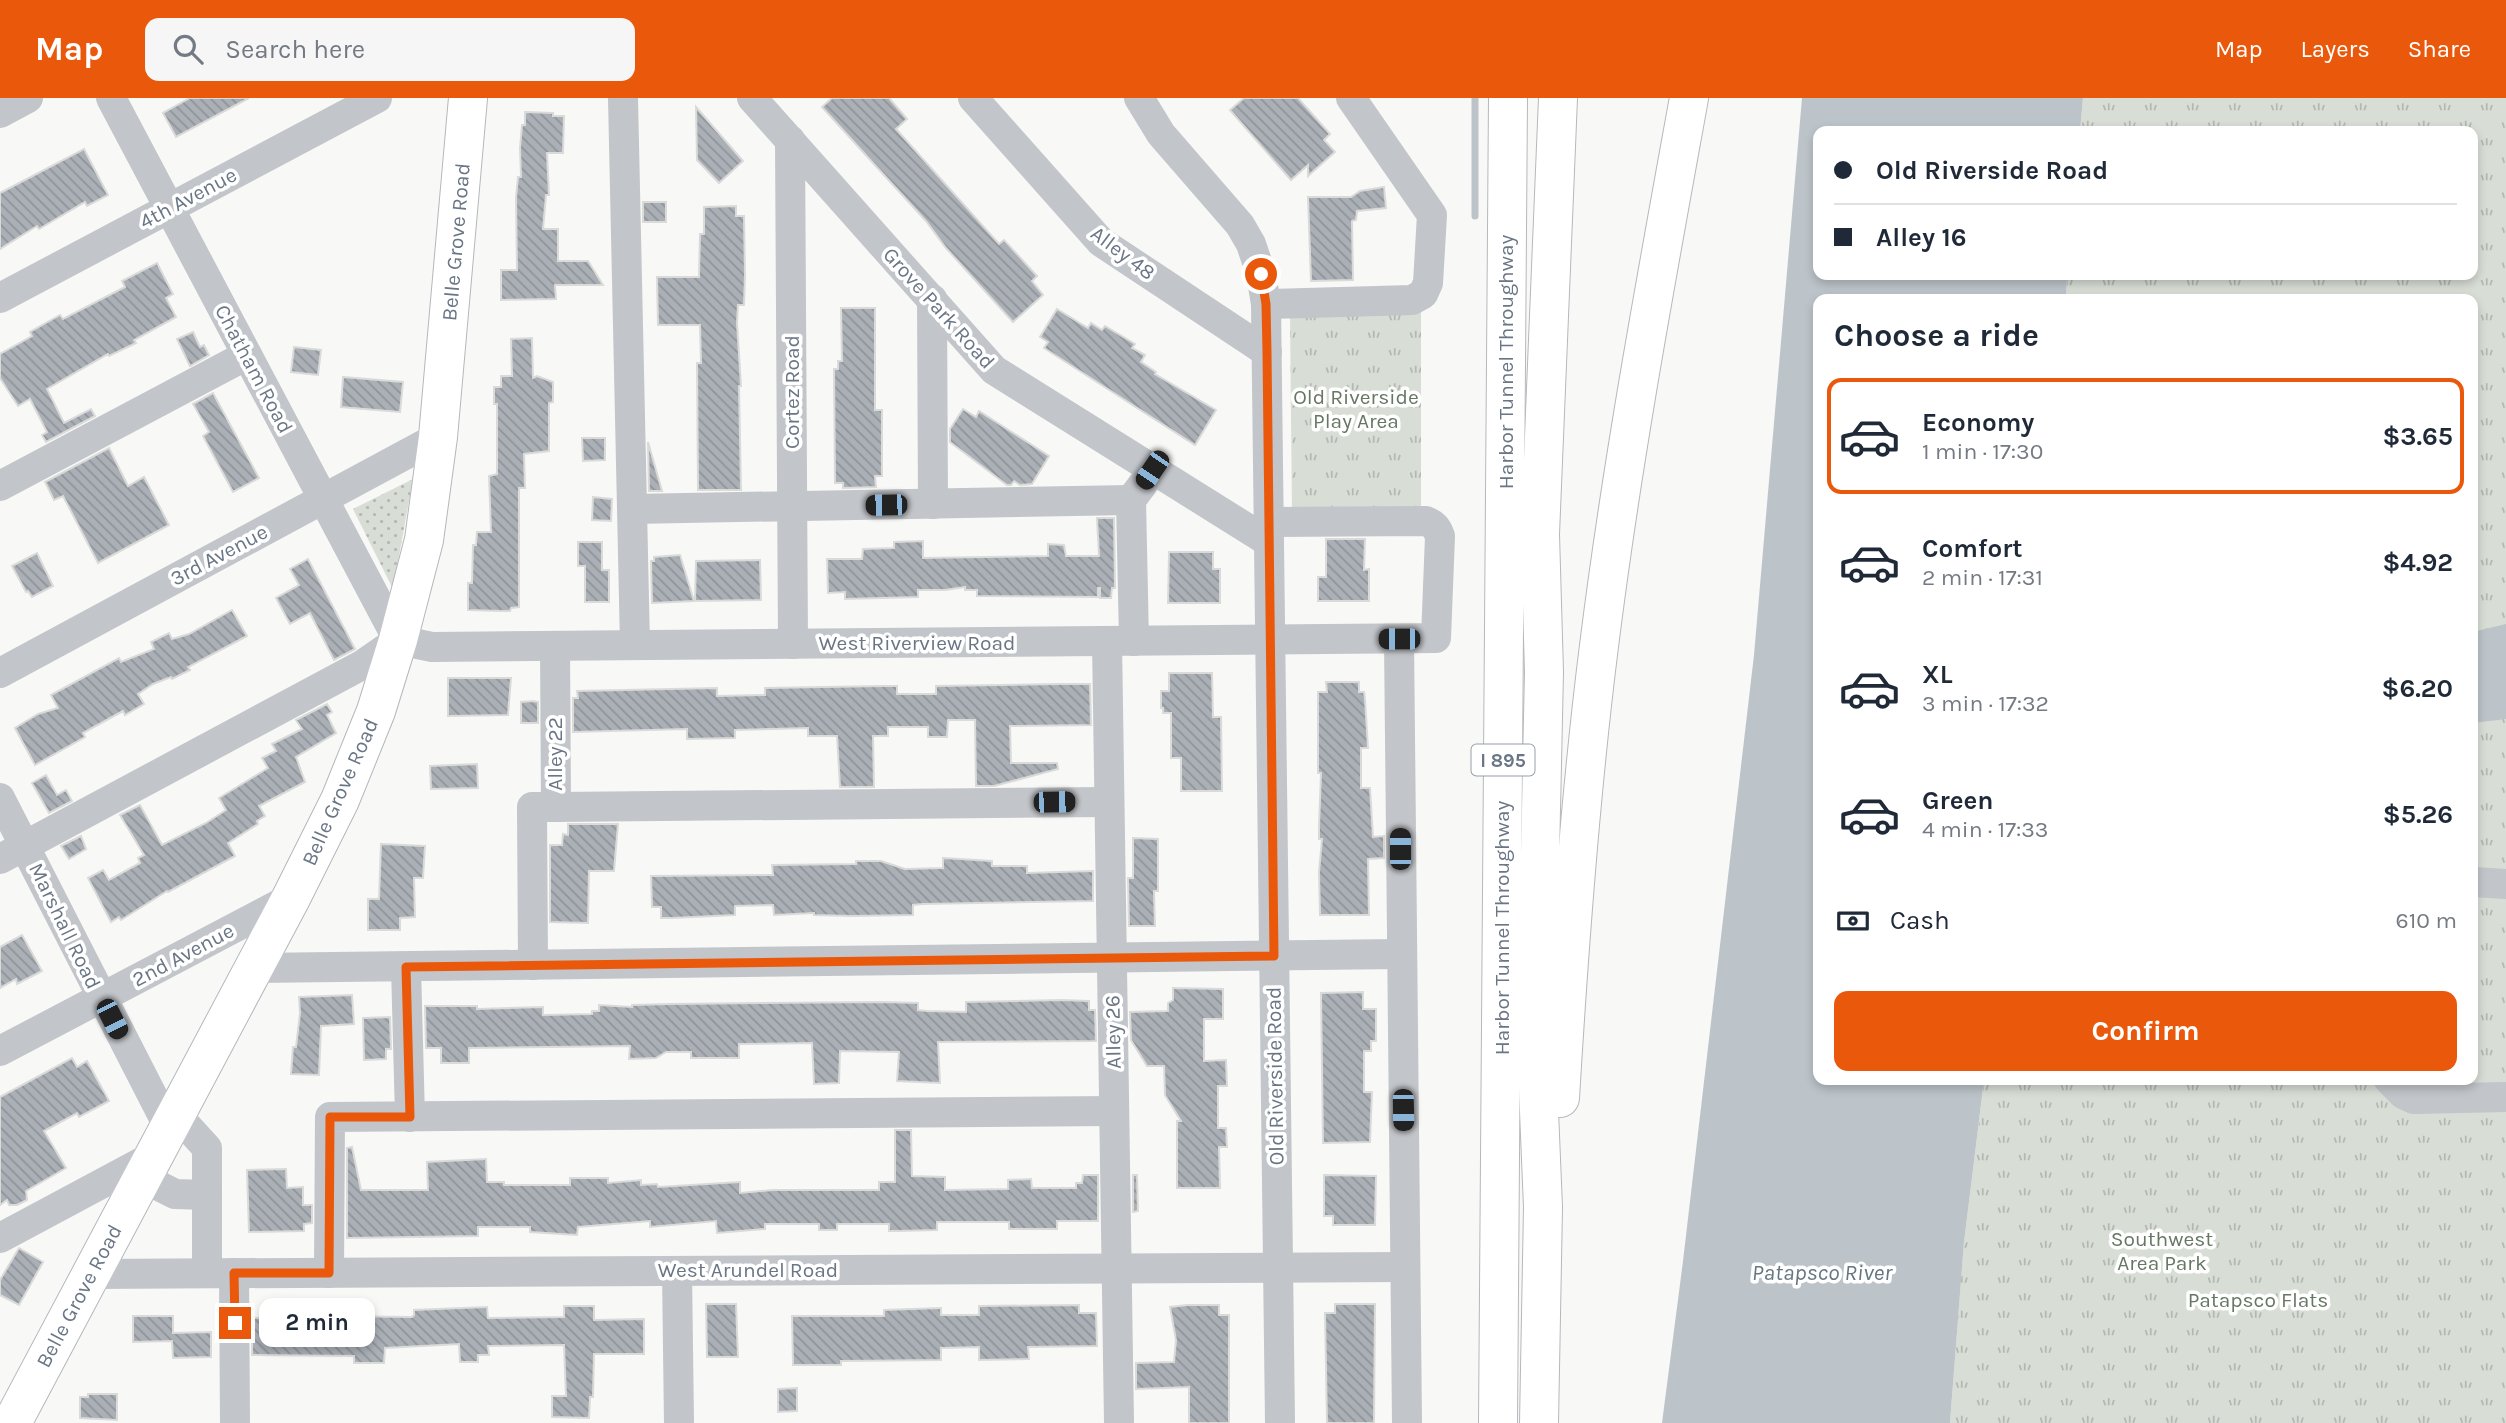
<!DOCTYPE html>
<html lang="en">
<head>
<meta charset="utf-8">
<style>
  body { margin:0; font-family:Karla,sans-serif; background:#f6f6f7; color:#1f2937; height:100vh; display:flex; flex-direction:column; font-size:26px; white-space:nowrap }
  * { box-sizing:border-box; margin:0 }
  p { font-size:23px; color:#747a83 }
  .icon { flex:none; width:38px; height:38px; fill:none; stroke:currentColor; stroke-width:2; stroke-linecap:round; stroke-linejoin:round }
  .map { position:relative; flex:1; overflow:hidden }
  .details { position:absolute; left:1813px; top:196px; width:665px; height:791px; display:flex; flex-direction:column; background:#fff; border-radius:14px; box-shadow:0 4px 10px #0003 }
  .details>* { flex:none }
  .guide { position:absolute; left:1813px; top:28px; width:665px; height:154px; border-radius:14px; box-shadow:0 4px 10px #0003; display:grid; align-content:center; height:154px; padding:0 21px; background:#fff }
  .end { position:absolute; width:32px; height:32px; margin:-16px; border:9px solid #ea580c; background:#fff; box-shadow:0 0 0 4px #fff }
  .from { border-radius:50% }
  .bubble { position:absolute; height:49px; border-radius:14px; background:#fff; box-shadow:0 4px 10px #0003; font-size:23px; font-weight:700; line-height:49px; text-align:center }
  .car { position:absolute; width:21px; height:42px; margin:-21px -10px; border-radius:9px; box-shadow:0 0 5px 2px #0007; background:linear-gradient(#222 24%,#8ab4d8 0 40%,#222 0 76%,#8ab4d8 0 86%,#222 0) }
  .guide b { display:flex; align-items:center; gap:24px; height:66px; font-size:26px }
  .guide b+b { border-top:2px solid #e0e1e3 }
  .guide i { width:18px; height:18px; background:#1f2937 }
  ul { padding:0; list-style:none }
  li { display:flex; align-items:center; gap:21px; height:116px; margin:0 14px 10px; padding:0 7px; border:4px solid transparent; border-radius:14px }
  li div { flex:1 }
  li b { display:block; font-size:26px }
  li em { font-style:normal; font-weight:700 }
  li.on { border-color:#ea580c }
  li>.icon { width:63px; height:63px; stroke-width:1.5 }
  h2 { padding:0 21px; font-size:32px; line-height:84px }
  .pay { display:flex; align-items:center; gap:18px; height:77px; padding:0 21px; font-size:26px }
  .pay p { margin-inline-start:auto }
  .primary-button { display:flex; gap:14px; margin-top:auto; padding:14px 21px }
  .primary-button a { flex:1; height:80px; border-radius:14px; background:#ea580c; color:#fff; font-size:28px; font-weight:700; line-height:80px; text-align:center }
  header { display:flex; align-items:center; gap:42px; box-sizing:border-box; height:98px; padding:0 35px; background:#ea580c; color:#fff }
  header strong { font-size:33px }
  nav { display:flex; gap:38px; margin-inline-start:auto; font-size:24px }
  .search { width:490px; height:63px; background:#f6f6f7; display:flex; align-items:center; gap:18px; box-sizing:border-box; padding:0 24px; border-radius:14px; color:#747a83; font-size:26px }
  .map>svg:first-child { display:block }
  .grass { fill:url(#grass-dots) }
  .park { fill:url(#park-tufts) }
  .water { fill:#bcc4ca }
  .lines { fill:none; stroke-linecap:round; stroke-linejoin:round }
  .stream { stroke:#bcc4ca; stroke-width:7 }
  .building { fill:url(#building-back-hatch); stroke:#dadad9; stroke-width:2 }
  .major-casing { stroke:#b4b7bc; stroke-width:40 }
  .highway-casing { stroke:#b5b8bc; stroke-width:40 }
  .minor { stroke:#c2c5c9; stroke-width:30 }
  .major { stroke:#fff; stroke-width:38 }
  .highway { stroke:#fff; stroke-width:38 }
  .route { stroke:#ea580c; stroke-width:9 }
  .labels { text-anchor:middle; stroke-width:7; stroke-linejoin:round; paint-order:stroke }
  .shield { fill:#fff; stroke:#979faa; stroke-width:2 }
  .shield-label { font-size:19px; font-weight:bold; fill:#6a7685 }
  .street-label { font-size:21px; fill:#6a7685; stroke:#fff }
  .park-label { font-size:21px; fill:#667764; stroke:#fff }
  .water-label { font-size:23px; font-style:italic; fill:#667780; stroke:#fff }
</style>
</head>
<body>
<header>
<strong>Map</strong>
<div class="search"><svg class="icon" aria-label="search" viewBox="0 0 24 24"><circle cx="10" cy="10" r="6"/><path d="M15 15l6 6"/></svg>Search here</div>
<nav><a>Map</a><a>Layers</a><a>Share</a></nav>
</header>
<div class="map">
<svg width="2506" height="1325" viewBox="0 0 2506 1325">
  <defs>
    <pattern id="grass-dots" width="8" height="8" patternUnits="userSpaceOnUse" patternTransform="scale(1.75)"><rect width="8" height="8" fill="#d8ddd6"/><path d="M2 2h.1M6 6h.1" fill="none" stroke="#b3b8b3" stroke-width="1.8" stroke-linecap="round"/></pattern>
    <pattern id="park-tufts" width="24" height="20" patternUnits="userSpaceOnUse" patternTransform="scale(1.75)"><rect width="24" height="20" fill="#d8ddd6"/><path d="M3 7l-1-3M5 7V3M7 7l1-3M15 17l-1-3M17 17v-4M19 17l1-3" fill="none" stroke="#b3b8b3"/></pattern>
    <pattern id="building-back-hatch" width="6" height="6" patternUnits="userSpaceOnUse" patternTransform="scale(1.75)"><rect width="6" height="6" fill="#aab0b6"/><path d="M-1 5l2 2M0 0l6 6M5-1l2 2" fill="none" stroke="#8e949a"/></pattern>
  </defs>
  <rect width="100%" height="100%" fill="#f8f8f6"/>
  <!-- grass -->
  <polygon class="grass" points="413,381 393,491 353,411"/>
  <!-- park -->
  <g class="park">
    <polygon points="2083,0 2506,0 2506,1325 1950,1325 1964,1143 1984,982 2473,982 2473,201 2066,201 2067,177 2473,177 2473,33 2080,33"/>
    <polygon points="1421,211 1421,408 1292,417 1290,214"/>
  </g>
  <!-- water -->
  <g class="water">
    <polygon points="1802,0 2083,0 2080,33 1818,33 1818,177 2067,177 2066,201 1818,201 1818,982 1984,982 1964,1144 1950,1325 1662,1325 1683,1163 1754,557"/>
    <polygon points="2506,526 2506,621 2473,625 2473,534"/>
  </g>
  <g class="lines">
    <!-- stream -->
    <polyline class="stream" points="1475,0 1475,118"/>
  </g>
  <!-- building -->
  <g class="building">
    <polygon points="190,0 249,0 176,39 163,15"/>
    <polygon points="832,0 889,0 907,21 896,31 999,146 1004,142 1037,178 1032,183 1043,197 1013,224 946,150 926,123 822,9"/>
    <polygon points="1244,0 1298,0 1330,36 1324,42 1335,54 1308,78 1308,67 1291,82 1230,12"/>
    <polygon points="696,9 743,63 719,85 697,62"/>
    <polygon points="525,14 553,15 553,18 564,18 563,55 547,55 549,97 546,97 543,131 558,131 558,163 588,163 603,187 555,187 556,201 501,202 501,172 517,172 516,100 518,79 521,79 520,50 522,27 525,27"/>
    <polygon points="84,51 108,97 87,108 85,104 39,131 37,128 0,151 0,95"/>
    <polygon points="1384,89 1386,110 1357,113 1356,122 1352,123 1353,182 1311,183 1308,99 1351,99 1360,93"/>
    <rect x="643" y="104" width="23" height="20"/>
    <polygon points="736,108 736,118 744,118 745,177 744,207 738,207 737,225 741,288 739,288 741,392 698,392 697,265 701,265 700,227 658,227 657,179 699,179 700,136 704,136 704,109"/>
    <polygon points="157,165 173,196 166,200 176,219 134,242 136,245 109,258 108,256 47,291 64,325 91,311 95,318 46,344 42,337 47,334 30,301 18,308 0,280 0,256 32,238 30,234 60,217 63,221 125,189 122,183"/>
    <polygon points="841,210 875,210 875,312 882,312 882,378 875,378 876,389 843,390 843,385 835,385 834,271 838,271 838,263 842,263"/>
    <polygon points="1057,211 1088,230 1091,225 1102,232 1105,228 1135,246 1132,250 1145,257 1141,264 1156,274 1155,276 1216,312 1195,347 1044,250 1048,244 1040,239"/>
    <polygon points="193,234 200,249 204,247 209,257 190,268 177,241"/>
    <polygon points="532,240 533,280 537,278 553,284 553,304 549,305 549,353 524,356 525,390 519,390 519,509 511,510 510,513 501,513 468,512 468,485 472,485 473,447 476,447 477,434 491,434 489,378 497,376 497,306 494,306 494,289 501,289 501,278 512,278 511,241"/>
    <polygon points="294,249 321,252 318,277 291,274"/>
    <polygon points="343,279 403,284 400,314 341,309"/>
    <polygon points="213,295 259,380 233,394 203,338 209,334 193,306"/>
    <polygon points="963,311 976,319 979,313 1049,358 1032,386 1020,387 1014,383 1011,387 1007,387 950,344 950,331"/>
    <polygon points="582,340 605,340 605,362 583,363"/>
    <polygon points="648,344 662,393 649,393"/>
    <polygon points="109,350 128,388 144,379 169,427 98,465 63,398 54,402 45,384"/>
    <polygon points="593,399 612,401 611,423 592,422"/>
    <polygon points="1097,420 1114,420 1115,490 1112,490 1111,500 1100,500 1100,490 1098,490 1098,499 977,498 977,492 965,492 965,489 945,492 918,492 918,499 845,501 845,494 828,495 827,461 862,461 863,451 894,450 894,444 923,443 923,460 1048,458 1048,446 1064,447 1066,458 1099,458"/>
    <polygon points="1326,441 1365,441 1364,472 1369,471 1369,503 1318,503 1318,479 1326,479"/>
    <polygon points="578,444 602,444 602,472 609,472 609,504 585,504 585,468 578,468"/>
    <polygon points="1169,454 1213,454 1213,471 1220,471 1220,505 1168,505"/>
    <polygon points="37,455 53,488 32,499 28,493 26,494 12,468"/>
    <polygon points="680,457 694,503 652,505 651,463 654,463 654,459"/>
    <polygon points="308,461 355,551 334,562 310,515 290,526 276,500 299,487 290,471"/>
    <polygon points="760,462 761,502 695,503 696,463"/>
    <polygon points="232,512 247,538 188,569 190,572 172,581 171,579 153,586 138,596 144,606 125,617 123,613 83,635 85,639 35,667 15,630 38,616 58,610 51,597 119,560 121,564 154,551 151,544 169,535 172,541 189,536"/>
    <polygon points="1169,575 1212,575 1213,619 1221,619 1222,693 1181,693 1181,660 1171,660 1171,615 1163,615 1163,610 1161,610 1161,593 1169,593"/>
    <polygon points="448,580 511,580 508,617 448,618"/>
    <polygon points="1326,584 1359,584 1359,594 1364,594 1365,601 1368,650 1361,650 1361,690 1370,690 1373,739 1384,738 1384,760 1368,761 1369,817 1320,817 1319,774 1322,741 1319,741 1319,729 1321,675 1318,675 1318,594 1327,594"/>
    <polygon points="1061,586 1090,586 1091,627 1010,628 1011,665 1057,665 1058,671 994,688 976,688 975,622 948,622 947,639 928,639 928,629 888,629 888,638 873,638 874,689 840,689 837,638 808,638 808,630 735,632 735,640 687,641 687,631 573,634 573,600 578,600 577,593 717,590 717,598 765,597 765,590 885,588 897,588 897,596 936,596 936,588"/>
    <polygon points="533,603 538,604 538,625 521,625 521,604"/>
    <polygon points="327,606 332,614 327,617 336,635 296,659 305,684 259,708 265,718 257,723 258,726 228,745 235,758 168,794 167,793 121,822 119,819 111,824 88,780 103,772 109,782 140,765 138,760 144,757 120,717 140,707 162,747 206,725 226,712 219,700 268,670 262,660 276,653 272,646 302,631 296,622"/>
    <polygon points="477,666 478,690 431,691 430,668"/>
    <polygon points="46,677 57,697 66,692 72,703 49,715 32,685"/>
    <polygon points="568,726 618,726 614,773 589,773 588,825 550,824 550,747 562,747 563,736 568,737"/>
    <polygon points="81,738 86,751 69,761 61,748"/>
    <polygon points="1133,740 1158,741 1158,793 1154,793 1155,828 1129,828 1128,780 1133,780"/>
    <polygon points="381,746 425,748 423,780 414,780 415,819 400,820 400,832 368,832 368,801 379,801"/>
    <polygon points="943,760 992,763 992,768 1027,768 1027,775 1093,773 1093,803 923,806 913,807 913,817 852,818 814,817 814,815 774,817 773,807 735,808 735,817 672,820 661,820 661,809 652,809 651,778 773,777 772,767 856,766 856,763 881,763 905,771 943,770"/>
    <polygon points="22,837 42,873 17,886 16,881 0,890 0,849"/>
    <polygon points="1173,890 1223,891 1223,921 1204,921 1204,963 1226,962 1227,988 1218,988 1218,1030 1226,1030 1227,1049 1219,1049 1220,1090 1177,1090 1177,1023 1181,1023 1165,997 1164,968 1147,968 1131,942 1130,914 1168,913 1168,905 1173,902"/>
    <polygon points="1363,894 1363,911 1376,911 1376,943 1371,943 1371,953 1364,953 1364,994 1372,994 1370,1044 1323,1045 1321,895"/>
    <polygon points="352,897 354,926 321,928 319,977 291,976 293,949 296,949 300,915 299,899"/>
    <polygon points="1061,902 1089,903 1089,912 1095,912 1096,943 938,944 940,985 897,983 899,954 840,953 839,985 814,986 812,945 739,946 739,960 691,960 691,954 666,954 656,960 629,961 630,948 469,950 469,965 441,965 441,950 426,950 425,908 477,908 477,911 543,909 543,917 592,916 592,913 599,913 599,907 632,909 632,907 669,906 881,904 918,905 918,912 927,913 966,914 966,904"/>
    <polygon points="390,919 391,951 386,951 386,961 364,962 363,920"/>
    <polygon points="72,960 77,969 87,963 109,1003 79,1019 77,1015 44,1033 66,1070 26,1093 27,1102 17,1107 9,1107 7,1102 0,1107 0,999"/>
    <polygon points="895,1032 911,1032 912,1078 945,1079 945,1092 1008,1091 1008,1082 1031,1081 1032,1090 1076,1090 1076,1085 1082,1085 1083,1077 1098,1077 1098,1123 1057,1123 1057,1131 1009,1131 1009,1124 937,1124 937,1132 900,1133 889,1133 889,1126 837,1126 837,1132 819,1132 819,1126 765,1126 765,1131 717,1135 716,1123 650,1129 650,1123 578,1129 577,1137 530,1134 530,1129 478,1129 478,1138 347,1140 347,1050 352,1049 361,1092 428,1092 427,1064 486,1061 487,1084 504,1084 504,1087 570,1087 570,1080 608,1080 608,1085 641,1082 641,1087 657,1086 658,1089 740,1084 740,1095 773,1092 879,1092 879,1084 895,1084"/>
    <polygon points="286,1071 287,1090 303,1089 303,1107 312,1107 312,1125 304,1126 304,1133 249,1134 247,1072"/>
    <polygon points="1133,1077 1137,1077 1138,1113 1133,1114"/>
    <polygon points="1324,1077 1376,1078 1375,1127 1333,1127 1333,1118 1324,1118"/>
    <polygon points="19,1150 43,1164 19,1207 0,1197 0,1182"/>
    <polygon points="706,1206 736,1206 738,1259 707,1259"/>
    <polygon points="1335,1206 1375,1206 1374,1325 1327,1325 1325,1215 1335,1215"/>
    <polygon points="1079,1207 1079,1215 1096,1215 1097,1248 1028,1249 1029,1261 979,1262 979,1249 941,1250 941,1262 841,1263 841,1267 793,1267 792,1218 884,1218 884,1212 941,1210 941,1217 979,1217 979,1208"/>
    <polygon points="1188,1207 1219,1207 1219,1217 1229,1217 1229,1325 1189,1325 1189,1289 1136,1291 1136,1265 1174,1264 1176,1242 1170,1209"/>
    <polygon points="564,1208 594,1208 594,1222 644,1221 644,1256 594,1256 593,1299 590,1299 589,1320 552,1319 552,1298 566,1298 564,1247 488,1248 489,1257 478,1257 478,1264 460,1264 459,1246 385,1250 384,1265 354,1265 354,1258 252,1257 252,1220 302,1219 304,1218 304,1211 328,1211 328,1218 412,1219 414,1217 414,1212 487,1209 488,1220 564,1219"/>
    <polygon points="133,1218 173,1218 173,1235 211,1234 211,1259 173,1260 172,1243 133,1244"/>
    <polygon points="797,1290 797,1313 778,1314 778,1291"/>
    <polygon points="88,1296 117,1296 117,1322 80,1320 80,1299 88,1299"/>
  </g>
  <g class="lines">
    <defs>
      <polyline id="major" points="12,1325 291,800 340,702 376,613 398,542 424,442 438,339 468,0"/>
      <g id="highway">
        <path d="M1560,1000C1569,849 1580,698 1599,548C1622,364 1656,182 1689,0"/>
        <polyline points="1498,1325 1508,0"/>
        <polyline points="1539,1325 1543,1109 1536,941 1544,574 1540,436 1558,0"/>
      </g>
    </defs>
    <!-- major casing -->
    <use href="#major" class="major-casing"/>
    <!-- highway casing -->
    <use href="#highway" class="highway-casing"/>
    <!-- minor -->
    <g class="minor">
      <polyline points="111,0 398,542"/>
      <polyline points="623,0 635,547"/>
      <polyline points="752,0 994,272 1269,444"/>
      <polyline points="973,0 1101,144 1267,254"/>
      <polyline points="1139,0 1161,36 1240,127 1251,146 1261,176 1266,206 1280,1325"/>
      <polyline points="0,15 28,0"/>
      <polyline points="790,42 793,546"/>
      <polyline points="0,200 377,0"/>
      <polyline points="932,201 933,406"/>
      <polyline points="1266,206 1412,202 1423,196 1428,185 1432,117 1351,0"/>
      <polyline points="0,388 247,257"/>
      <polyline points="632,411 1131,402"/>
      <polyline points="1399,541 1407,1325"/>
      <path d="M398,542L432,549L1436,540L1440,438C1437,430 1434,426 1426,423L1269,424"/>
      <polyline points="1107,543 1119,1325"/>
      <polyline points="1134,543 1131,402 1143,386"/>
      <polyline points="0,575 438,339"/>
      <polyline points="0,700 169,1030"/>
      <polyline points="556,709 1109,704"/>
      <polyline points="0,761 362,567 398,542"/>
      <polyline points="2473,784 2506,786"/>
      <polyline points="533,867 532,709 556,709 555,548"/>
      <polyline points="406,869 410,1019"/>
      <polyline points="254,870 1401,856"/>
      <polyline points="0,953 291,800"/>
      <polyline points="2389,982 2403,996 2414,1001 2506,999"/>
      <polyline points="176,1016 207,1050 207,1175"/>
      <polyline points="143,1080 175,1096 207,1097"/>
      <polyline points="0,1140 155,1057"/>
      <polyline points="677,1173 679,1325"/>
      <polyline points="234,1175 235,1325"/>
      <polyline points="329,1175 330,1019 1114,1013"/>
      <polyline points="91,1176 1405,1169"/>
    </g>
    <!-- major -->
    <use href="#major" class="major"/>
    <!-- highway -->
    <use href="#highway" class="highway"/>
  </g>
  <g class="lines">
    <!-- route -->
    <polyline class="route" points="235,1225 234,1175 329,1175 330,1019 410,1019 406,869 1274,858 1267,254 1266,206 1261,176"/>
  </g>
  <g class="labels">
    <!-- shield labels -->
    <rect class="shield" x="1471.5" y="646.5" width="63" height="31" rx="5"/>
    <g class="shield-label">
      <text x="1503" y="669">I 895</text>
    </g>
    <!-- street labels -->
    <g class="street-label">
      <text transform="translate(188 100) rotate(-28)" y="7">4th Avenue</text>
      <text transform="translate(456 144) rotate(-85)" y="7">Belle Grove Road</text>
      <text transform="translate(1123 155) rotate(37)" y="7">Alley 48</text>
      <text transform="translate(939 210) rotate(48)" y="7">Grove Park Road</text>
      <text transform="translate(1506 264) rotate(-90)" y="7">Harbor Tunnel Throughway</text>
      <text transform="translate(254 271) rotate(62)" y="7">Chatham Road</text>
      <text transform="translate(792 294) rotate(-90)" y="7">Cortez Road</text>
      <text transform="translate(219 457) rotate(-28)" y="7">3rd Avenue</text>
      <text x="917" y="552">West Riverview Road</text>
      <text transform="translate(555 656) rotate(-90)" y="7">Alley 22</text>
      <text transform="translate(340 694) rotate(-66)" y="7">Belle Grove Road</text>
      <text transform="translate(65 828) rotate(64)" y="7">Marshall Road</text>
      <text transform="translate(1502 830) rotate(-90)" y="7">Harbor Tunnel Throughway</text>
      <text transform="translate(183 857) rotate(-28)" y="7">2nd Avenue</text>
      <text transform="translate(1113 934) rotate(-91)" y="7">Alley 26</text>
      <text transform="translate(1275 978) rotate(-91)" y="7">Old Riverside Road</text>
      <text x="748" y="1179">West Arundel Road</text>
      <text transform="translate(79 1198) rotate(-62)" y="7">Belle Grove Road</text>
    </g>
    <!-- park labels -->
    <g class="park-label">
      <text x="1356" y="306">Old Riverside<tspan x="1356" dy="24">Play Area</tspan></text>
      <text x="2162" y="1148">Southwest<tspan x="2162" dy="24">Area Park</tspan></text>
      <text x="2258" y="1209">Patapsco Flats</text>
    </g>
    <!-- water labels -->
    <g class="water-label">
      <text x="1822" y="1182">Patapsco River</text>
    </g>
  </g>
</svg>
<i class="end from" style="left:1261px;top:176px"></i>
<i class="end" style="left:235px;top:1225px"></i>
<div class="bubble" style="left:259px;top:1200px;width:116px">2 min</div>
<i class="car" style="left:1152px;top:372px;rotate:214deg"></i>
<i class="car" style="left:886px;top:407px;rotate:269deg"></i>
<i class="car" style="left:1399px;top:541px;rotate:270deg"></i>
<i class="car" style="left:1054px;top:704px;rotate:89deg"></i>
<i class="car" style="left:1400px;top:751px;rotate:0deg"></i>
<i class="car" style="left:112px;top:921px;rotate:153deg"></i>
<i class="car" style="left:1403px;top:1012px;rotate:179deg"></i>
<div class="guide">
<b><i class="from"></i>Old Riverside Road</b>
<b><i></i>Alley 16</b>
</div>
<section class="details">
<h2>Choose a ride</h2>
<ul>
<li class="on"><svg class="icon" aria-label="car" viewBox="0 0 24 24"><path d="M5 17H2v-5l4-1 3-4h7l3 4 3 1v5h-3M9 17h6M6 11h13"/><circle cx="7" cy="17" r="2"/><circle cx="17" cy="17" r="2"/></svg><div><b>Economy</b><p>1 min · 17:30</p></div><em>$3.65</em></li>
<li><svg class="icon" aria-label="car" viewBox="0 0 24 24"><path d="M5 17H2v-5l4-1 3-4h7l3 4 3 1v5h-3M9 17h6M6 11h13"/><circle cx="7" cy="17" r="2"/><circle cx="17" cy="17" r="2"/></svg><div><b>Comfort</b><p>2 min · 17:31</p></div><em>$4.92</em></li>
<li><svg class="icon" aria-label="car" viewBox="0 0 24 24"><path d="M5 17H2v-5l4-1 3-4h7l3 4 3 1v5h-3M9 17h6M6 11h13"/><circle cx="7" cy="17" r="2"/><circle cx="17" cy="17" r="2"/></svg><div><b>XL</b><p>3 min · 17:32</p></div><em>$6.20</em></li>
<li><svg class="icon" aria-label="car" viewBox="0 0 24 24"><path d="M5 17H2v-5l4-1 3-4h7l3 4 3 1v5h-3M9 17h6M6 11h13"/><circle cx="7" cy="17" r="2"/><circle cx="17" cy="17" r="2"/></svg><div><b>Green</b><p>4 min · 17:33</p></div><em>$5.26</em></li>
</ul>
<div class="pay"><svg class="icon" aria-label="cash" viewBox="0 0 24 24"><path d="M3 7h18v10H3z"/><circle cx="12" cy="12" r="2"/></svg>Cash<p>610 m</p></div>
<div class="primary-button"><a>Confirm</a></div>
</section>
</div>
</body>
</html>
